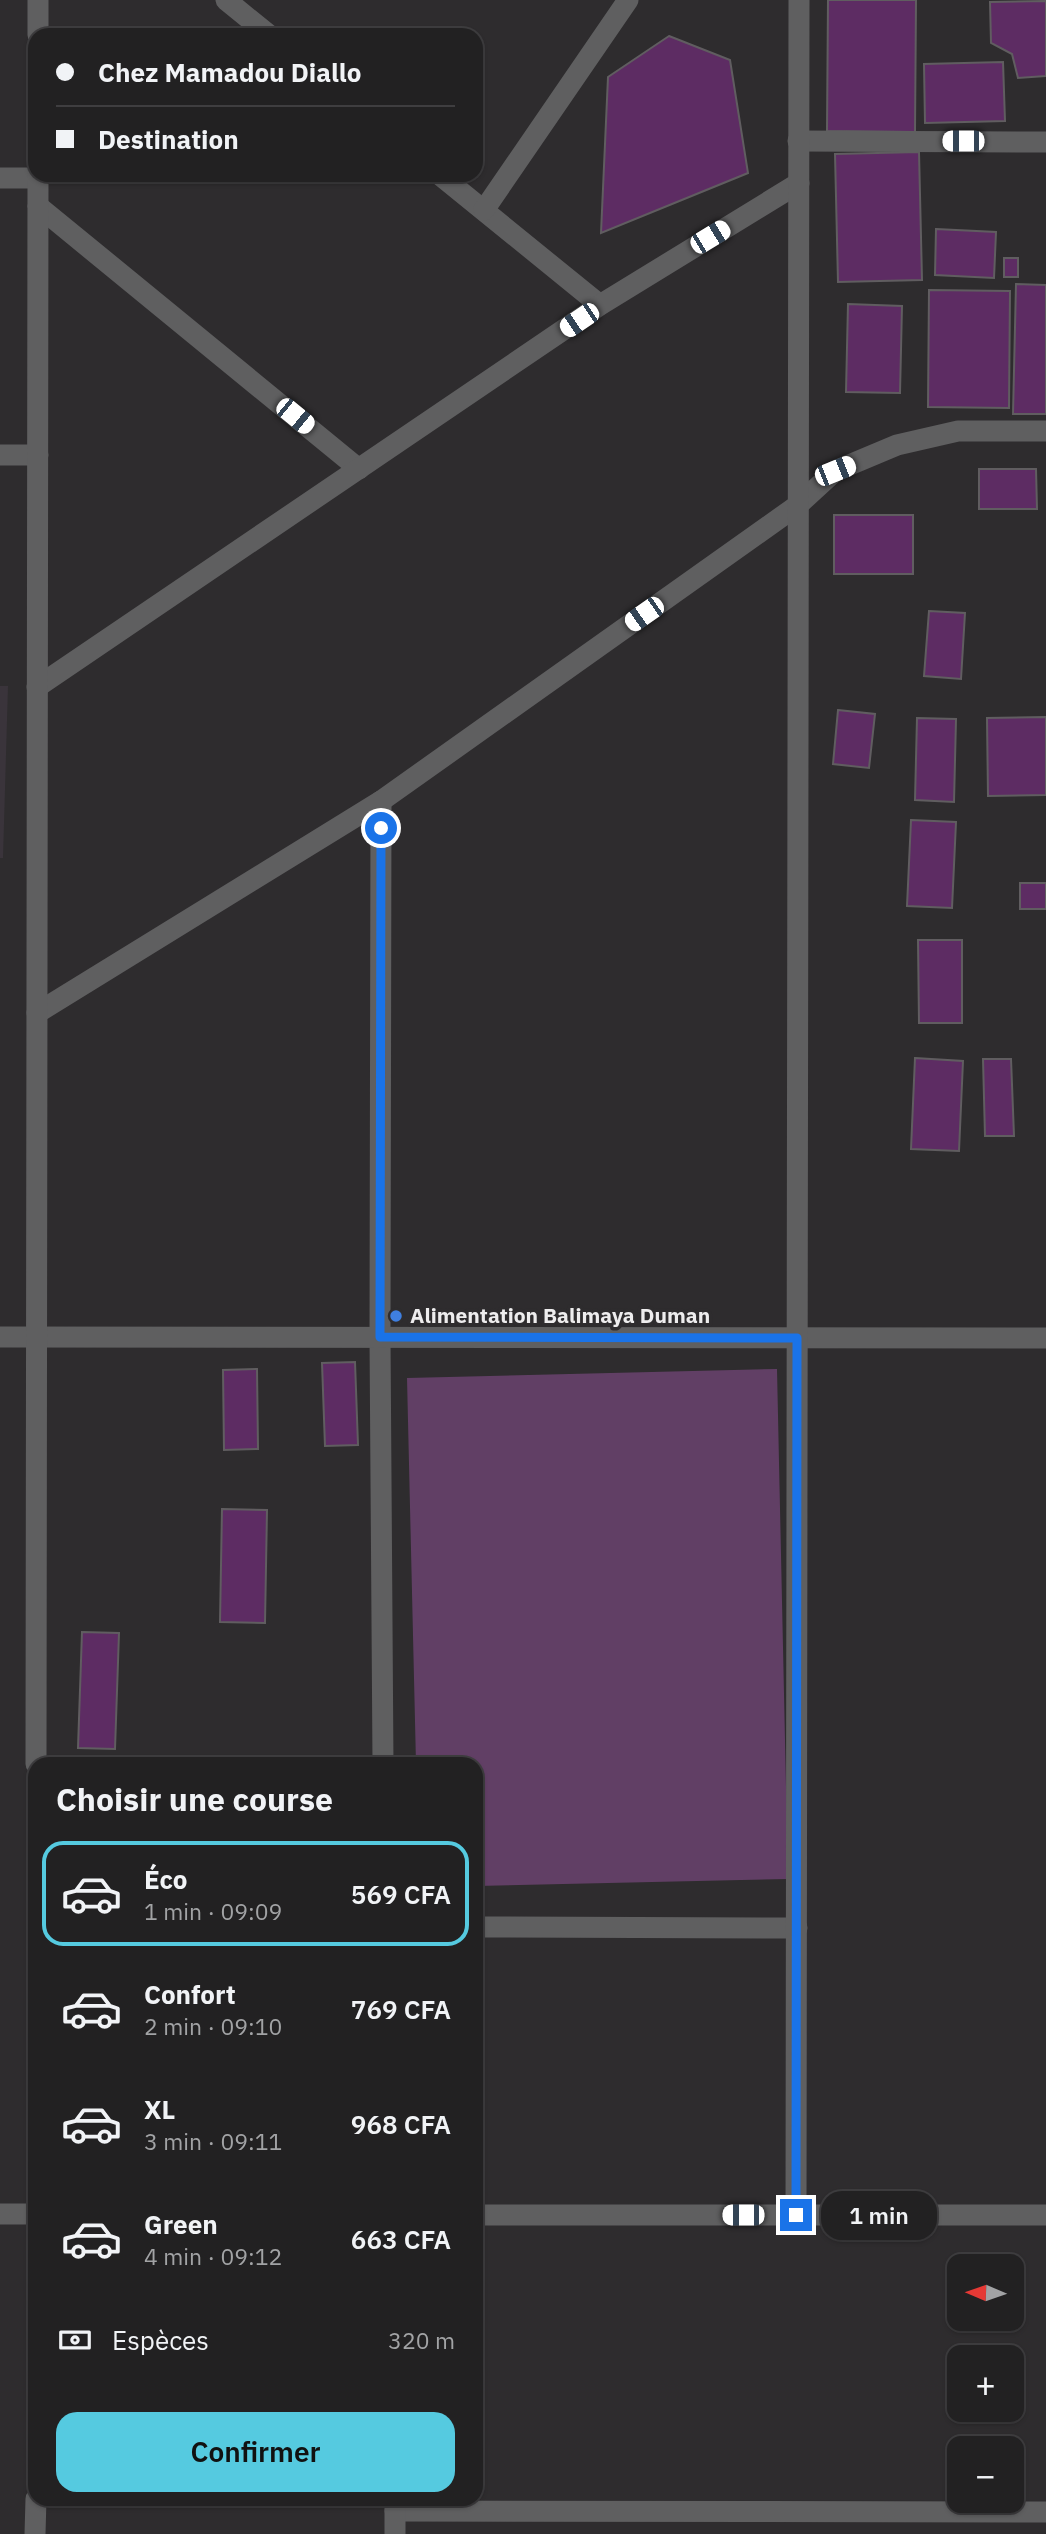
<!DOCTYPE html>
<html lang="fr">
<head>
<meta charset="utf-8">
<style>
  body { margin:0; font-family:"IBM Plex Sans",sans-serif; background:#2e2e2f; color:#f1f3f6; height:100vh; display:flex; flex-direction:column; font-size:26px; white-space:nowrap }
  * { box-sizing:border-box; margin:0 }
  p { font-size:23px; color:#a2a3a5 }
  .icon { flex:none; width:38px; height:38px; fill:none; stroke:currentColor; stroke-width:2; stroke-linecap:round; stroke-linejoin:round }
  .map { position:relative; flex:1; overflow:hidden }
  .sheet { position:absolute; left:28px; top:1757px; width:455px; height:749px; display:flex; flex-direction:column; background:#222122; border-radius:21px; box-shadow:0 2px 5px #0004,0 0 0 2px #3f3e40 }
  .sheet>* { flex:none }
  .guide { position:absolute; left:28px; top:28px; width:455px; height:154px; border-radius:21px; box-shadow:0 2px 5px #0004,0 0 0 2px #3f3e40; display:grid; align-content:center; height:154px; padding:0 28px; background:#222122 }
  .needle { width:46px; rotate:272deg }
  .controls { position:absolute; left:947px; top:2254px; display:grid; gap:14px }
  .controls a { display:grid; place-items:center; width:77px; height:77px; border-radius:14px; background:#222122; box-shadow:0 2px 5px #0004,0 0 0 2px #3f3e40; font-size:35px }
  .end { position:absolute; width:32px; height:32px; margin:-16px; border:9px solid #1a73e8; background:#fff; box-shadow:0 0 0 4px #fff }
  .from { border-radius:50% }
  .bubble { position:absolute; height:49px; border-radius:21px; background:#222122; box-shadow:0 2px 5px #0004,0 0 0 2px #3f3e40; font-size:23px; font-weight:600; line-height:49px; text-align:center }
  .car { position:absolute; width:21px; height:42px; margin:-21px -10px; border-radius:9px; box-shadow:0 0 5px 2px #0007; background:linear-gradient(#fff 24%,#345 0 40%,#fff 0 76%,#345 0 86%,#fff 0) }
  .guide b { display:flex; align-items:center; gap:24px; height:66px; font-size:26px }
  .guide b+b { border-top:2px solid #3f3e40 }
  .guide i { width:18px; height:18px; background:#f1f3f6 }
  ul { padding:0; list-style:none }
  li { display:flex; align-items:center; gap:21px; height:105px; margin:0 14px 10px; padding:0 14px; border:4px solid transparent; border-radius:21px }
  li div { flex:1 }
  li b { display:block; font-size:26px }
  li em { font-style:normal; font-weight:600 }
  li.selected { border-color:#55cae0 }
  li>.icon { width:63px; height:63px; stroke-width:1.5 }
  h2 { padding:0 28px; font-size:32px; line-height:84px }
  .pay { display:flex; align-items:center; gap:18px; height:77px; padding:0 28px; font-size:26px }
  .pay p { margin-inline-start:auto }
  .primary-button { display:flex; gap:14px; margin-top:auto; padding:14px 28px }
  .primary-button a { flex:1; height:80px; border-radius:21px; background:#55cae0; color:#111; font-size:28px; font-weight:600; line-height:80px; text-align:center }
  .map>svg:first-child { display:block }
  .built { fill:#3a343b }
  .green { fill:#613f65 }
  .building { fill:#5d2c63; stroke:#605d60; stroke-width:2 }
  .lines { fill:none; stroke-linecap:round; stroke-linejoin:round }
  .street { stroke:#5f5f60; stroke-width:21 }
  .route { stroke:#1a73e8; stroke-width:9 }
  .shop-dot { fill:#3f7fe0; stroke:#2e2c2e; stroke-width:2.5 }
  .labels { text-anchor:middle; stroke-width:7; stroke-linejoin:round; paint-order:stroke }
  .poi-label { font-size:21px; font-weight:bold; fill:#eeedee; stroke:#2e2c2e; text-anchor:start }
</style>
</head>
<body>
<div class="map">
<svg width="1046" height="2534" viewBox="0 0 1046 2534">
  <rect width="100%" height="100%" fill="#2e2c2e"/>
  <!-- built -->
  <polygon class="built" points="0,686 8,686 3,858 0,858"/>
  <!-- green -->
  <polygon class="green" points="777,1369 788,1879 476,1886 476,1764 416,1764 407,1378"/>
  <!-- building -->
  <g class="building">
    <polygon points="828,0 916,0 915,132 827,131"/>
    <polygon points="1046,1 1046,76 1018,78 1012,54 991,43 990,2"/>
    <polygon points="669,36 730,60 748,173 601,233 608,77"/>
    <polygon points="1003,62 1005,121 925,123 924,64"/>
    <polygon points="919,152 922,280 838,282 835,154"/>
    <polygon points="936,229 996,232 994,278 935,275"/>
    <rect x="1004" y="258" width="14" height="19"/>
    <polygon points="1016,284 1046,285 1046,414 1013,414"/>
    <polygon points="929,290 1010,291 1009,408 928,407"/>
    <polygon points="848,304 902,306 900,393 846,392"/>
    <polygon points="979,469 1036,469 1037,509 979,509"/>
    <rect x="834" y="515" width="79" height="59"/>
    <polygon points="929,611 965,613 961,679 924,676"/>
    <polygon points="838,710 875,714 869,768 833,764"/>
    <polygon points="1046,717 1046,795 988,796 987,718"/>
    <polygon points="917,718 956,719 954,802 915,800"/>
    <polygon points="911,820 956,822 952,908 907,906"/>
    <rect x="1020" y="883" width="26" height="26"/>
    <polygon points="918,940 962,940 962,1023 919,1023"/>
    <polygon points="915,1058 963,1061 959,1151 911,1149"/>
    <polygon points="983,1059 1011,1059 1014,1136 985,1136"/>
    <polygon points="355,1362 358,1445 325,1446 322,1363"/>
    <polygon points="257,1369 258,1449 224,1450 223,1370"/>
    <polygon points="222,1509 267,1510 265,1623 220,1622"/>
    <polygon points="82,1632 119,1633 115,1749 78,1748"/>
    <polygon points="114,1758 114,1764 80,1764 80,1759"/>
    <polygon points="209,1758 209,1764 173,1764 173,1759"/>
  </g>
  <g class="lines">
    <!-- street -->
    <g class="street">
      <polyline points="226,0 269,35"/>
      <polyline points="38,35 38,0"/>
      <polyline points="798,141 1046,142"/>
      <polyline points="440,175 600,305"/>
      <polyline points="0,178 38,178"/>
      <polyline points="38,206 359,469"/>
      <polyline points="484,210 628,0"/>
      <polyline points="0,455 38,455"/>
      <polyline points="37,687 600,305 799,183"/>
      <polyline points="381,801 380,1337 383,1764"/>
      <polyline points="37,1013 381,801 798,505 835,471 897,445 958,431 1046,431"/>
      <polyline points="0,1337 1046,1338"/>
      <polyline points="36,1764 38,175"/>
      <polyline points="476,1927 797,1928"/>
      <polyline points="0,2214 35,2214"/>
      <polyline points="476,2215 1046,2215"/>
      <polyline points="796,2215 799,0"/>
      <polyline points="395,2511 1046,2512"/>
      <polyline points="35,2534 36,2499"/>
      <polyline points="395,2534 395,2499"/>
    </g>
  </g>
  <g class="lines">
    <!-- route -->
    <polyline class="route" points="381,828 380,1337 797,1338 796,2215"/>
  </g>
  <!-- markers -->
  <circle class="shop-dot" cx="396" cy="1316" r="7"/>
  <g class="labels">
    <!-- poi labels -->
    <g class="poi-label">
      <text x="410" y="1323">Alimentation Balimaya Duman</text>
    </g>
  </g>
</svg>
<div class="controls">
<a><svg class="needle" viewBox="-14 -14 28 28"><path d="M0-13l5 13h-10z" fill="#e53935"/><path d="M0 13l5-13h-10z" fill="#a2a3a5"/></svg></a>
<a>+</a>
<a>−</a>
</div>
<i class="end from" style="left:381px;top:828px"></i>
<i class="end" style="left:796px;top:2215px"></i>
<div class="bubble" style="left:821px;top:2191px;width:116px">1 min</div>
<i class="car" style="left:963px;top:141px;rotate:270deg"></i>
<i class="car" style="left:710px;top:237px;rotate:59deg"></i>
<i class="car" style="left:579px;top:320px;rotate:236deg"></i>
<i class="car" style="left:295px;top:416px;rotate:129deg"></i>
<i class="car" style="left:835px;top:471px;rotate:68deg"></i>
<i class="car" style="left:644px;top:614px;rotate:235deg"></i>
<i class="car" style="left:743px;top:2215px;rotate:270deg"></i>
<div class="guide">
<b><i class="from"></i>Chez Mamadou Diallo</b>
<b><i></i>Destination</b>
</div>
<section class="sheet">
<h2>Choisir une course</h2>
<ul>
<li class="selected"><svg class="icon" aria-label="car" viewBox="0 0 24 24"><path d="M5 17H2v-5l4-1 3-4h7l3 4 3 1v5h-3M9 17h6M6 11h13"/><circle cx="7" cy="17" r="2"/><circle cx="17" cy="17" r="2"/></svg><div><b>Éco</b><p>1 min · 09:09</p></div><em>569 CFA</em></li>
<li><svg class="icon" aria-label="car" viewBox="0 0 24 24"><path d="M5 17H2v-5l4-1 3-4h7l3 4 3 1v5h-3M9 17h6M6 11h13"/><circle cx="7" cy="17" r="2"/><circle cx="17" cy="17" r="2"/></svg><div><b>Confort</b><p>2 min · 09:10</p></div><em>769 CFA</em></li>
<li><svg class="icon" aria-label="car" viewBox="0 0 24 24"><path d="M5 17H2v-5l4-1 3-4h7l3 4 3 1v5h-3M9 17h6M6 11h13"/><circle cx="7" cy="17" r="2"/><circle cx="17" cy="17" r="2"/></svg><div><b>XL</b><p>3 min · 09:11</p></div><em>968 CFA</em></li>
<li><svg class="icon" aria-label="car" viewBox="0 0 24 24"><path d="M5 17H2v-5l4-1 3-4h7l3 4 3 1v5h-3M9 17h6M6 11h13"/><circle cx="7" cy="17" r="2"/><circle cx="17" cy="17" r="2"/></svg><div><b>Green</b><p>4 min · 09:12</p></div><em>663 CFA</em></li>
</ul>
<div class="pay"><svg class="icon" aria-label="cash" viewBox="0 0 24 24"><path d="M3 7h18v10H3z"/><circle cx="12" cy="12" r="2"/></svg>Espèces<p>320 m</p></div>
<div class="primary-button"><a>Confirmer</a></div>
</section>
</div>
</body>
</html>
